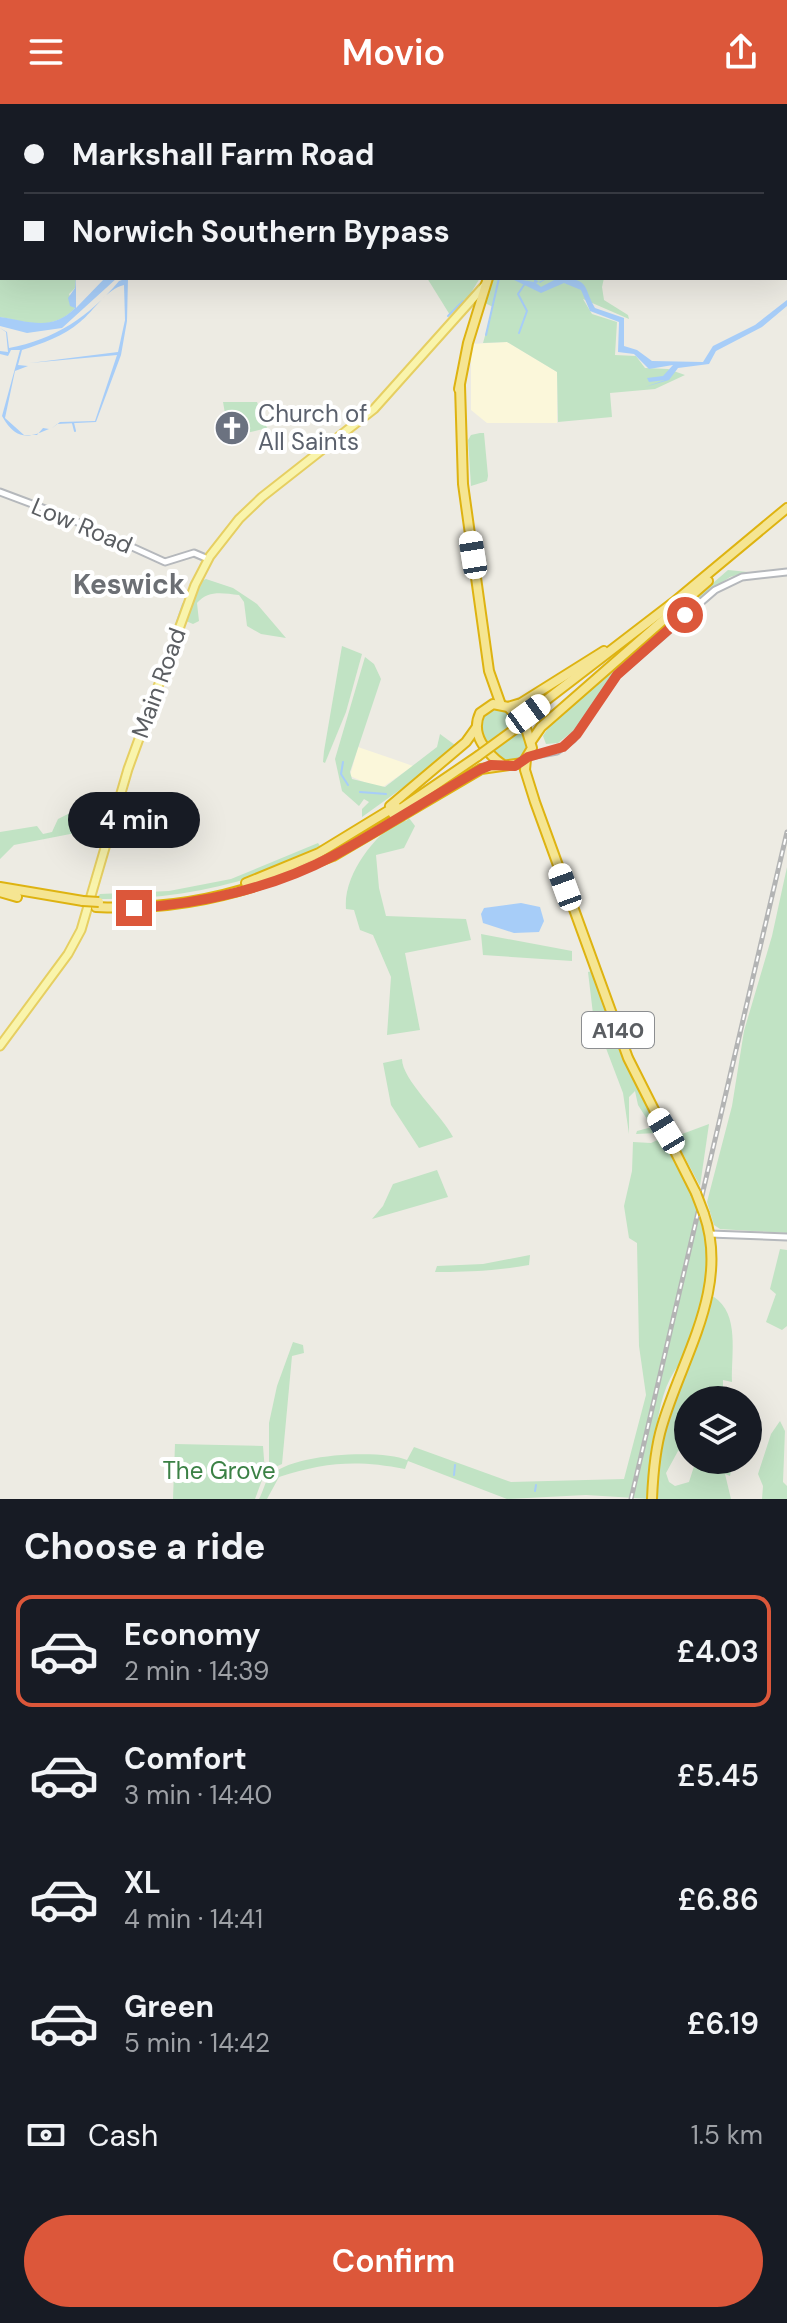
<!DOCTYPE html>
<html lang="en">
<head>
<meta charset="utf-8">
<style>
  body { margin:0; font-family:"DM Sans",sans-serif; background:#20242c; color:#f1f3f6; height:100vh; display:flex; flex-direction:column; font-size:30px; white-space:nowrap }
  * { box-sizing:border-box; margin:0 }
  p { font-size:26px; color:#9ea1a6 }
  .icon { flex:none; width:44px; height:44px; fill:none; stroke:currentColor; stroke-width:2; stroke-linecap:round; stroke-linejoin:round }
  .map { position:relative; height:1395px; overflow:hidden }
  .drawer { display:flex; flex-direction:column; background:#171b24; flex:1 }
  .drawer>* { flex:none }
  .top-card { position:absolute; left:0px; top:0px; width:788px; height:176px; box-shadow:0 8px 32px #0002; display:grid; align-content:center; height:176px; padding:0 24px; background:#171b24 }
  .buttons { position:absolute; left:674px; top:1282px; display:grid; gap:16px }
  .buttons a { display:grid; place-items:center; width:88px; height:88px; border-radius:50%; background:#171b24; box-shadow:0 8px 32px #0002; font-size:40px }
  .end { position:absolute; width:36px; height:36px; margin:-18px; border:10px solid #dc573a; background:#fff; box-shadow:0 0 0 4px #fff }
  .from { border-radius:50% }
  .bubble { position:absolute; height:56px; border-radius:28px; background:#171b24; box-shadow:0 8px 32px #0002; font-size:26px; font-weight:600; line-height:56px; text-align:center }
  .car { position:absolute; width:24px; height:48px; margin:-24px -12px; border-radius:10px; box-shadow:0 0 6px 2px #0007; background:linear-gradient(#fff 24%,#345 0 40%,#fff 0 76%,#345 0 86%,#fff 0) }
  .top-card b { display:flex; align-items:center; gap:28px; height:76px; font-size:30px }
  .top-card b+b { border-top:2px solid #363941 }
  .top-card i { width:20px; height:20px; background:#f1f3f6 }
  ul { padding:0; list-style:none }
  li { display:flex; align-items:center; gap:24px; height:112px; margin:0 16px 12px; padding:0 8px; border:4px solid transparent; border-radius:16px }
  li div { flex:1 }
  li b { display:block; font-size:30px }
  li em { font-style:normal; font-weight:600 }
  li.active { border-color:#dc573a }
  li>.icon { width:72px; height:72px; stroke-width:1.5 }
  h2 { padding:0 24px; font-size:36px; line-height:96px }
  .pay { display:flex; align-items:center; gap:20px; height:88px; padding:0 24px; font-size:30px }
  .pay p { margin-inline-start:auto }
  .primary-button { display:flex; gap:16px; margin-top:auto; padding:16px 24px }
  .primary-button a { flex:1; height:92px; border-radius:48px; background:#dc573a; color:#fff; font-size:32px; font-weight:600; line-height:92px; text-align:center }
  header { display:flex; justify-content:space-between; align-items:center; height:104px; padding:0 24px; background:#dc573a; color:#fff; font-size:36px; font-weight:600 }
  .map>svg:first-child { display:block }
  .commercial { fill:#fbf7da }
  .green { fill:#c1e3c4 }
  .water { fill:#a7cdf8 }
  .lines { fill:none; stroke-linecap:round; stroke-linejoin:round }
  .stream { stroke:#a7cdf8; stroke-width:2 }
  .minor-casing { stroke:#b5b8bc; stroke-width:9 }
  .major-casing { stroke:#e6cf62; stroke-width:11 }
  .highway-casing { stroke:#deb311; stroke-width:12 }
  .minor { stroke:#fff; stroke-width:5 }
  .major { stroke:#f9f4ac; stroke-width:7 }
  .highway { stroke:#f5e592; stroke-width:8 }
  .rail-casing { stroke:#b3b4b4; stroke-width:5 }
  .rail { stroke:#fff; stroke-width:2; stroke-dasharray:6; stroke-linecap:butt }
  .highway-bridge-casing { stroke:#deb311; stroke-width:12; stroke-linecap:butt }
  .highway-bridge { stroke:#f5e592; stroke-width:8 }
  .route { stroke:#dc573a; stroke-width:10 }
  .labels { text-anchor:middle; stroke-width:8; stroke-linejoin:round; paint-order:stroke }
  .shield { fill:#fff; stroke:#8c8e91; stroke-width:2 }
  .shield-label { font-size:22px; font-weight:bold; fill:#5b5e62 }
  .worship-label { font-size:24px; fill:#5b616d; stroke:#fff; text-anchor:start }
  .street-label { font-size:24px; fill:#5b5e62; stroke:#fff }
  .park-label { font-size:24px; fill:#3b8145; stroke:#fff }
  .quarter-label { font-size:28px; font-weight:bold; fill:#6c6f74; stroke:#fff }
</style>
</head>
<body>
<header><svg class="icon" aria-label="menu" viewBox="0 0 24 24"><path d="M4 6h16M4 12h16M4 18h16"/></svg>Movio<svg class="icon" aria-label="share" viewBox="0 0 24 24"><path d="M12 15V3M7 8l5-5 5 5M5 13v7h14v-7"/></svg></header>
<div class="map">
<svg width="787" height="1395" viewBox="0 0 787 1395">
  <rect width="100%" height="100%" fill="#edebe3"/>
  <!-- commercial -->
  <g class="commercial">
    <polygon points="507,238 557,268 557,319 487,319 471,306 471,240"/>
    <polygon points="358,643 396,656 413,662 380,685 350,672"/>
  </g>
  <!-- green -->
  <g class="green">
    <polygon points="0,0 226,0 2,2 0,106"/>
    <path d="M0,116L2,174H76L75,184L69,190L75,204C53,228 27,218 0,213Z"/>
    <polygon points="427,174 480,174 469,192 450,211"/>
    <polygon points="491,174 604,174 602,183 604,196 628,211 629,215 583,195 592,210 617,218 615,251 636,252 645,264 668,265 685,271 655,285 610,289 612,313 558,318 557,268 507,238 483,239 493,203 483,198"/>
    <polygon points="223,298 257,298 267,324 234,332 228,327"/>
    <polygon points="480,329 484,329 488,372 487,377 471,382 468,336 471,331"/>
    <polygon points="728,466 748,468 730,473 706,489 615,570 582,620 558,639 546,640 543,632 550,621"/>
    <path d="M206,475L233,484L257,500L286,534L261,530L247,522L244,498L239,491C222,489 208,486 197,499L199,517L193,520L186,517L201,477Z"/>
    <polygon points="342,542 362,550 346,608 325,659 323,658 324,647"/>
    <polygon points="365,553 374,560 381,575 350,668 352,675 385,683 437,643 440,630 455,641 426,667 362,713 362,705 369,698 364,695 359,702 342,687 335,655"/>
    <path d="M498,603C517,609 524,628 528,645L522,655L505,659L491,650L478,624L488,605Z"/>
    <polygon points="72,708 86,708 88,718 101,724 14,741 0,755 0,728 37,722 43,730 52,728 58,715"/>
    <path d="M409,714L415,722L404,744L376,751L379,784L386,812L466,815L471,836L405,849L420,926L387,931L391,873L373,831L360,826L354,806L346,805C343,771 374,732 401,715L406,717Z"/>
    <path d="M318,739L320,742C307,753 290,759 275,765C216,787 158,796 95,795L100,790L169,787L231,775Z"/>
    <polygon points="787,763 787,1129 720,1125 714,1121 707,1098 732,1002 744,927 772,832"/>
    <polygon points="481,830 572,847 572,857 483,851"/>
    <polygon points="592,867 627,960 658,1020 658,1029 636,1030 637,1027 652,1023 638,1001 635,987 629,993 629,1030 623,989 593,910 588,868"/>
    <path d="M402,955C402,976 442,1011 453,1033L419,1044L391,1001L383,959Z"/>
    <polygon points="709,1020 700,1082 674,1033"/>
    <path d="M664,1033L684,1072L708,1133L706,1139L710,1157L708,1179L686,1253C651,1286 656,1350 651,1395L586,1391L507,1395L408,1357L405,1365C357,1356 326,1358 279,1373L267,1395H259C263,1388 265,1378 269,1373C289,1349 382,1345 407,1356L414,1343L511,1378L624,1375L646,1291L639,1242L637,1139L629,1134L624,1102L632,1067L633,1038L651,1039Z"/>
    <polygon points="437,1066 448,1093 372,1115 383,1102 393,1080"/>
    <polygon points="780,1145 787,1146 787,1222 782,1226 766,1218 776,1190 770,1185"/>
    <path d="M530,1151L529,1161C497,1167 468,1168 435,1168L437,1162L483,1160Z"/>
    <path d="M714,1193C740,1210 731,1250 732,1278L723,1276V1296H688V1346L678,1347L666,1369L669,1378L675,1382L689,1378L696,1356H741L733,1359L730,1372L725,1370L731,1395H654L661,1330L709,1194Z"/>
    <polygon points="293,1238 303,1241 304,1249 292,1252 282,1360 269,1366 269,1319 277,1282"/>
    <polygon points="780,1317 785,1327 783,1378 787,1382 787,1395 762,1395 763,1382 758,1370 771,1330"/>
    <polygon points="175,1340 263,1342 265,1368 255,1395 173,1395"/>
  </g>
  <!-- water -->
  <g class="water">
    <path d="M76,174V204L105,174H117L62,224L27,229L0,222V213C28,217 52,228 75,204L70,202L68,194L75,184Z"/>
    <path d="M128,174L127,217L121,251L96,318L57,320L51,325L60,318L95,317L117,251L30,259L118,248L125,216L124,181C106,185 94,207 80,218C64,232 41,240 22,246L18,261L28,262L15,267L5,314L24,331H37L43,324L49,325C29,334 16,337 2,312L20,246H11L8,252L0,250V247L8,248L6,228L0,224L7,228L9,244C54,236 90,212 119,177Z"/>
    <path d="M510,174L534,178V174L540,179L548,174L536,179L541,183L558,174C591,174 583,184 595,204L624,214V242L637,246L652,257L703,258L713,242L755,221L787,196V202L762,223L716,247L709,260L678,264L669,276L645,283L665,276L649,278L647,274L663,272L673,261L649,265L634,250L618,248L619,218L590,207L581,186L564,179L541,189Z"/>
    <polygon points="521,799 540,803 544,817 539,828 514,829 483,819 481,810 484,804"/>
  </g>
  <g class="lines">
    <!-- stream -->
    <g class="stream">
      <polyline points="409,0 410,2"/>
      <polyline points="448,212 463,197"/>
      <polyline points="519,229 527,207 518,190 524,181"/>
      <polyline points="486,231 499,174"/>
      <polyline points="73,319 75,327"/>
      <polyline points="165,553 183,500"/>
      <polyline points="343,658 341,670 348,681"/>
      <polyline points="360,688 386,690"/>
      <polyline points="107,724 125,664"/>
      <polyline points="454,1371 455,1361"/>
      <polyline points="535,1387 536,1381"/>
    </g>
    <defs>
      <g id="minor">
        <polyline points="603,2 604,0"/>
        <polyline points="0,388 64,412 165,458 194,449 208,455"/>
        <polyline points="529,652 557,647 573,635 617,571 715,486 742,473 787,468"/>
        <polyline points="710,1130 787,1133"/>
      </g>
      <polyline id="major" points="0,942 68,850 81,826 128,665 195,481 210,452 239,415 262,393 374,305 485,181"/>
      <g id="highway">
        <polyline points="515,2 515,0"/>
        <polyline points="460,282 463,380 489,567 501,601"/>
        <polyline points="459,285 468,239 488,174"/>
        <polyline points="508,603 521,599 604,547"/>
        <polyline points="528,610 674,498 787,404"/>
        <polyline points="532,636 541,623 708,477"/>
        <polyline points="526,655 525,666 535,698 628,954 696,1089"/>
        <polyline points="390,702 466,638 476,624"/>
        <polyline points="393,710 478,652"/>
        <path d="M277,774L333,752L481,665L523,659L532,644L525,621L508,603L493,600L480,609C470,630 486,649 503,661"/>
        <polyline points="246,779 319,749 396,702"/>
        <polyline points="0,783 83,797"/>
        <polyline points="0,788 17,793"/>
        <path d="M96,803C159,806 221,796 280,773"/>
        <path d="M652,1395C653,1371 655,1345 662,1322C682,1253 730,1184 704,1110"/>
      </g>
    </defs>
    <!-- minor casing -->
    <use href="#minor" class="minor-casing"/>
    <!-- major casing -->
    <use href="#major" class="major-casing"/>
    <!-- highway casing -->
    <use href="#highway" class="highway-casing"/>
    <!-- minor -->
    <use href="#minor" class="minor"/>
    <!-- major -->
    <use href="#major" class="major"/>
    <!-- highway -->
    <use href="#highway" class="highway"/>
    <defs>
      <g id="rail">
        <polyline points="786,23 787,22"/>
        <polyline points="0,113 2,113"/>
        <polyline points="631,1395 787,728"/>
      </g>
    </defs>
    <!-- rail casing -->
    <use href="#rail" class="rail-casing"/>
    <!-- rail -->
    <use href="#rail" class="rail"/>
    <defs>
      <g id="highway-bridge">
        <polyline points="478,652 530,614"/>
        <polyline points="83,797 99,798"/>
        <polyline points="696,1089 704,1110"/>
      </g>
    </defs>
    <!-- highway-bridge casing -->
    <use href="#highway-bridge" class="highway-bridge-casing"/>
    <!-- highway-bridge -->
    <use href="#highway-bridge" class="highway-bridge"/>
  </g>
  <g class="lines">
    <!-- route -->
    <path class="route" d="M134,804C201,800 273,784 333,752C383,725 431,693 481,665L491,661L515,662L528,653L563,643L577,630L617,571L685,511"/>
  </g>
  <!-- icons -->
  <defs>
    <symbol id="church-disc" viewBox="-11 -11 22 22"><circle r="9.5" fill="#6b7280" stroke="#fff"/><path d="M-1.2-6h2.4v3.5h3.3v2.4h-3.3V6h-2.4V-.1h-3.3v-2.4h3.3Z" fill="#fff"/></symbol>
  </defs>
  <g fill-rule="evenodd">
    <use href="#church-disc" x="212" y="304" width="40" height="40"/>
  </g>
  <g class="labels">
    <!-- shield labels -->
    <rect class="shield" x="582" y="908" width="72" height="36" rx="6"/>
    <g class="shield-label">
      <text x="618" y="934">A140</text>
    </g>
    <!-- worship labels -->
    <g class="worship-label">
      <text x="258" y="318">Church of<tspan x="258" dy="28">All Saints</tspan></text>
    </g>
    <!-- street labels -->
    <g class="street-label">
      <text transform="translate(82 422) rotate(23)" y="8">Low Road</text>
      <text transform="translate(159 579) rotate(-70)" y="8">Main Road</text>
    </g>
    <!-- park labels -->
    <g class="park-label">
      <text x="219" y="1375">The Grove</text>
    </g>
    <!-- quarter labels -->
    <g class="quarter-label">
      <text x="129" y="490">Keswick</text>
    </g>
  </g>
</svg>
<div class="buttons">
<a><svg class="icon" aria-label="layers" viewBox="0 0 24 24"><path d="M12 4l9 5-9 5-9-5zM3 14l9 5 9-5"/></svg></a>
</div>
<i class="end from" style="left:685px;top:511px"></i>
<i class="end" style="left:134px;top:804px"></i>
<div class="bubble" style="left:68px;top:688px;width:132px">4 min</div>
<i class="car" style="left:473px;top:451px;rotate:351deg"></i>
<i class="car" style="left:528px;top:610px;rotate:54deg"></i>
<i class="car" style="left:565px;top:783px;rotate:340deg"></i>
<i class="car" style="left:666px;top:1027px;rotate:329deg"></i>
<div class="top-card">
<b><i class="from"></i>Markshall Farm Road</b>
<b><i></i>Norwich Southern Bypass</b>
</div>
</div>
<section class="drawer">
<h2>Choose a ride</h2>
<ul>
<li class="active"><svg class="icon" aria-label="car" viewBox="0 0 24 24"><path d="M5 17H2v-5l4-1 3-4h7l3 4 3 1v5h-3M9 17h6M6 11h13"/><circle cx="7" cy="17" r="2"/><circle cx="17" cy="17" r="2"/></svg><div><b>Economy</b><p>2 min · 14:39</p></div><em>£4.03</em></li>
<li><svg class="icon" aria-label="car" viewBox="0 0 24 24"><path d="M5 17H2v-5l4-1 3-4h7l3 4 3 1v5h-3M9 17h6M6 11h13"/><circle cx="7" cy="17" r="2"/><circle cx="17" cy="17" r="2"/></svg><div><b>Comfort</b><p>3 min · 14:40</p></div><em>£5.45</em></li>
<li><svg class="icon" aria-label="car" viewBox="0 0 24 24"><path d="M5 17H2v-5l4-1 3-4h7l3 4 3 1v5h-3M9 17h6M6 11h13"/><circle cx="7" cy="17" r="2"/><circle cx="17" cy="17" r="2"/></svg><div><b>XL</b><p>4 min · 14:41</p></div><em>£6.86</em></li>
<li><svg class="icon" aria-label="car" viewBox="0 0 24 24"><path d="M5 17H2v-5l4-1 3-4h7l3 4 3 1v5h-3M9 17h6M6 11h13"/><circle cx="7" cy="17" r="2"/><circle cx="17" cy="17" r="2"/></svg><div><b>Green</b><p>5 min · 14:42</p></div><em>£6.19</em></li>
</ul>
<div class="pay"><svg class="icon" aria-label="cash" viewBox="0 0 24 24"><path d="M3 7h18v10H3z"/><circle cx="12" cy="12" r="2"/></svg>Cash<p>1.5 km</p></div>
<div class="primary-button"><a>Confirm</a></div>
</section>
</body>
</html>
